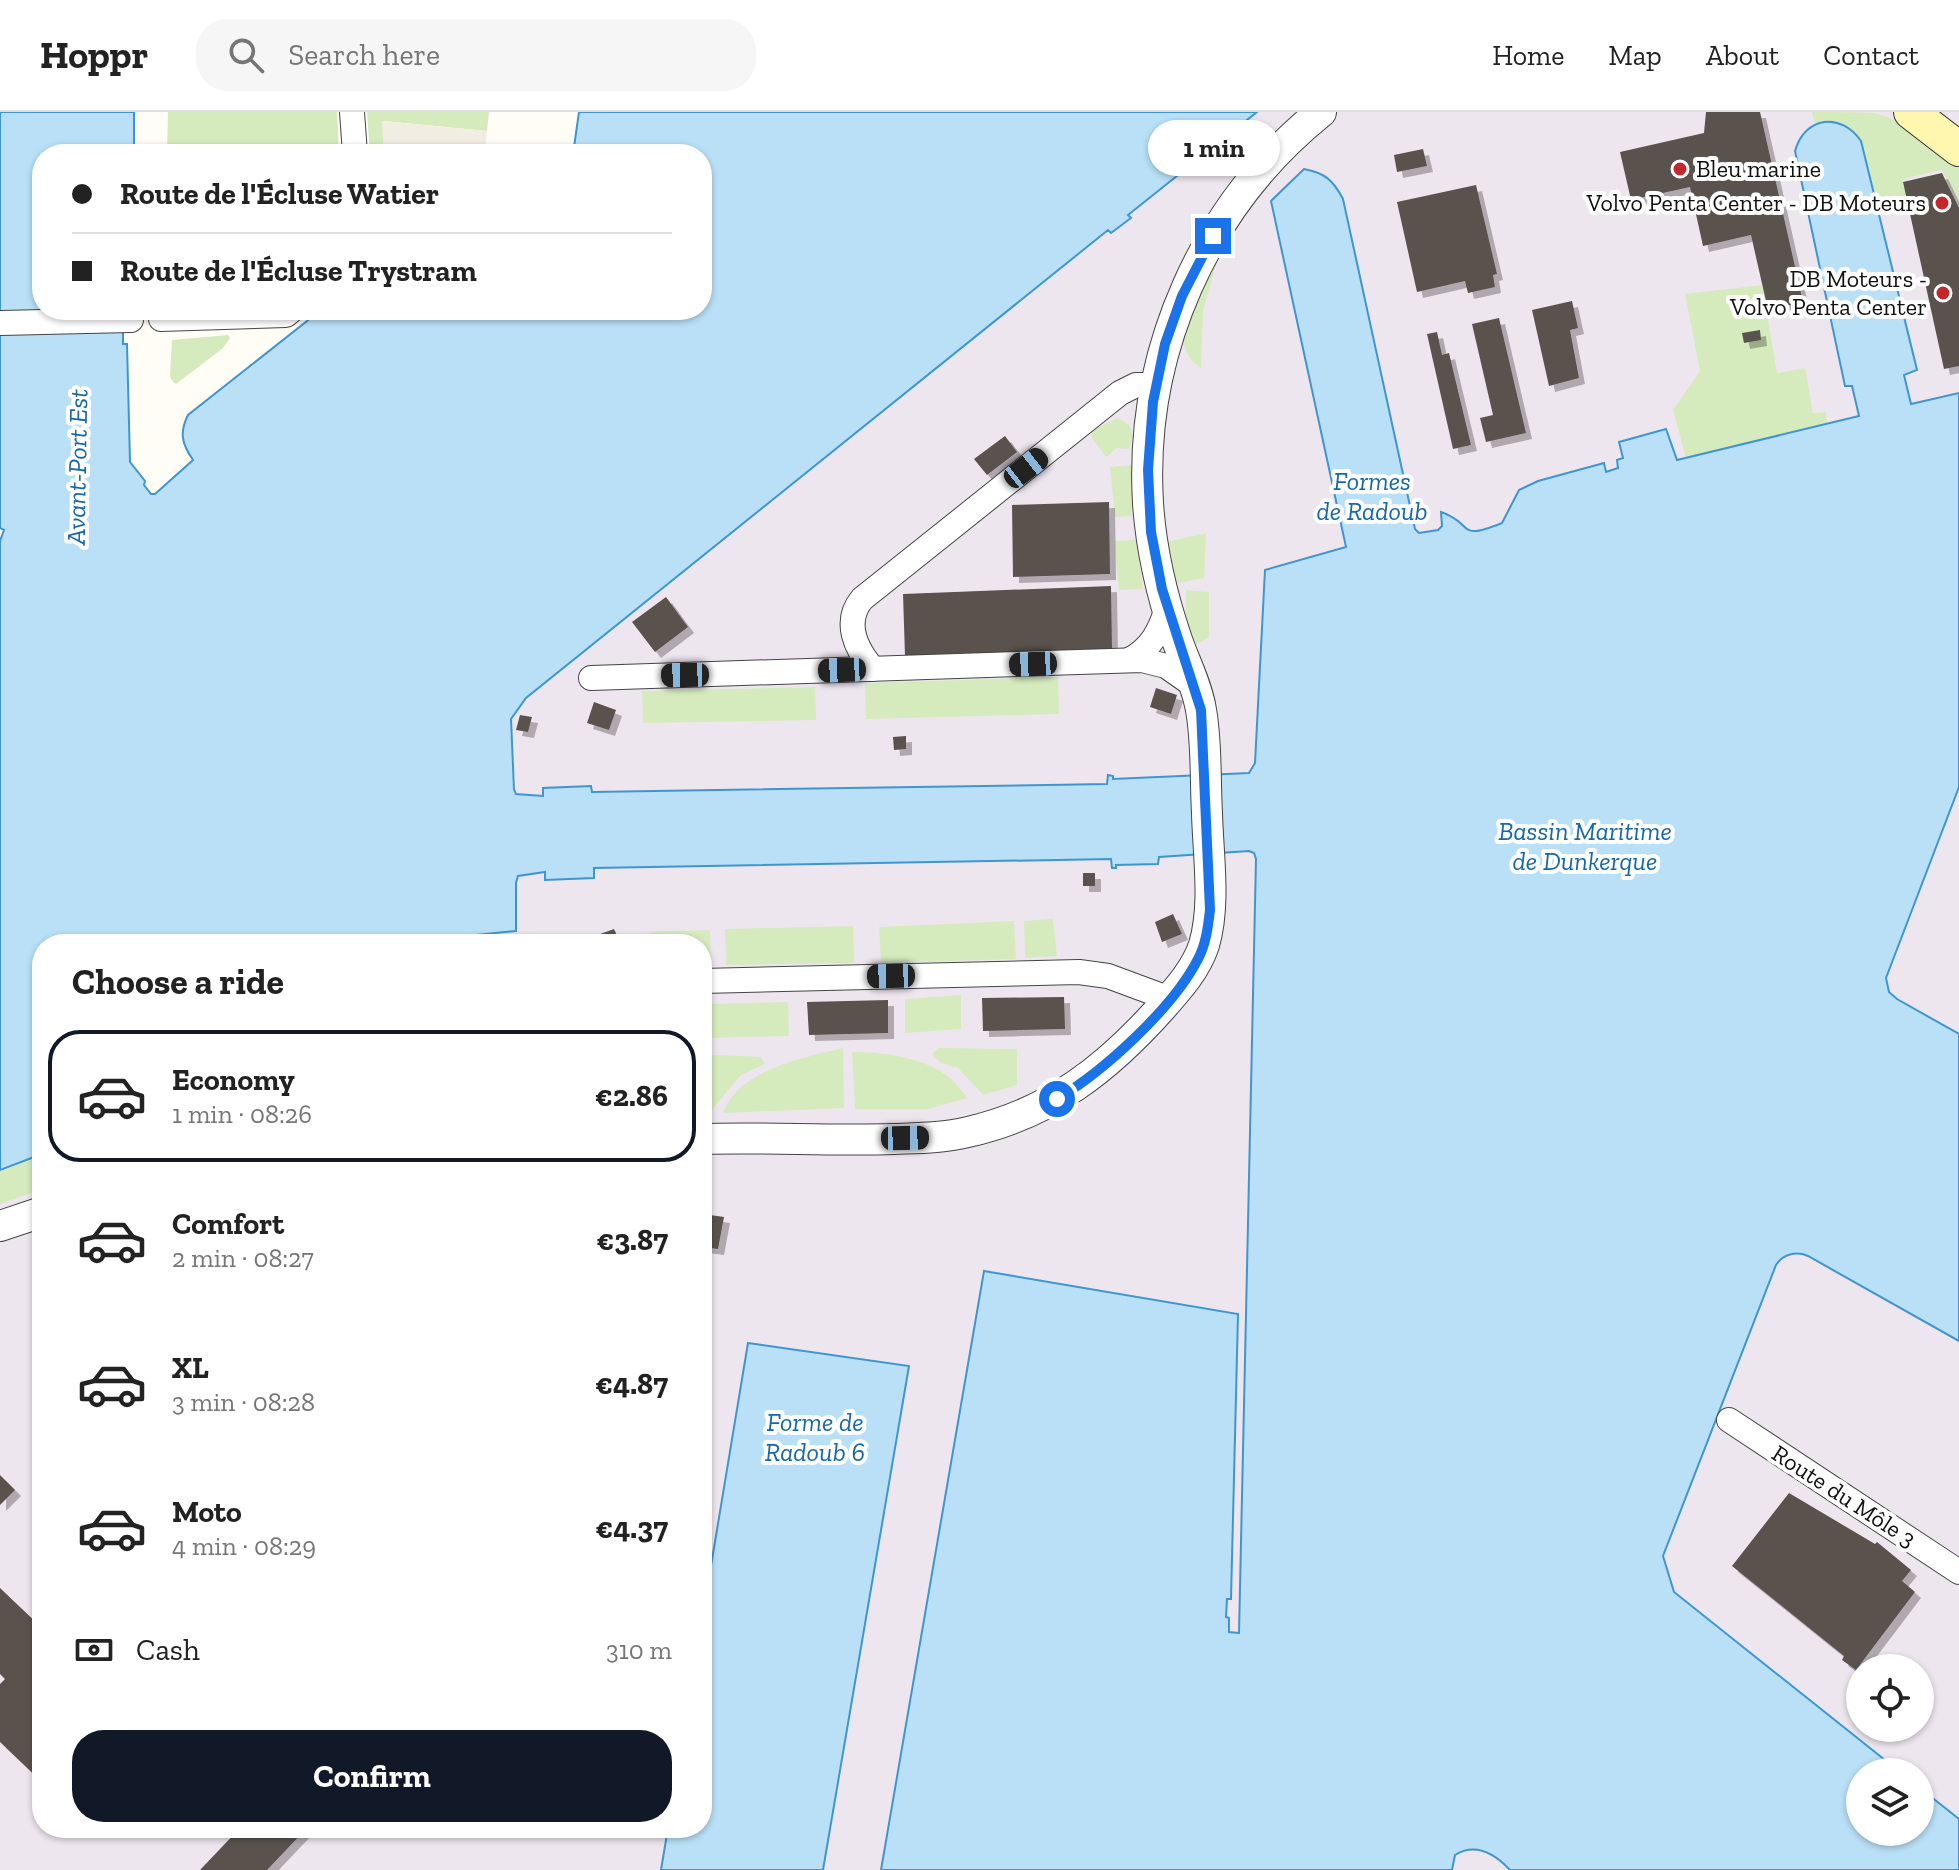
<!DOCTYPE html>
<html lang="en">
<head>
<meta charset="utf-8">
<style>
  body { margin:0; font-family:"Zilla Slab",serif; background:#f6f6f6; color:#222; height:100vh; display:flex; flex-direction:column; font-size:30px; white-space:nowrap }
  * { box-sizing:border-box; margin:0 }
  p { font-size:26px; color:#767676 }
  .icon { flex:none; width:44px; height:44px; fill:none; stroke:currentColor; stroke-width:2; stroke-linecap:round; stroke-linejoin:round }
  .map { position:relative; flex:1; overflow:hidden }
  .details { position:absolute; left:32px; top:822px; width:680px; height:904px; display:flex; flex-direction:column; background:#fff; border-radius:32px; box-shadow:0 2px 6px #0004 }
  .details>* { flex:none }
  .top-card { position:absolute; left:32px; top:32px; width:680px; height:176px; border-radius:32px; box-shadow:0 2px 6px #0004; display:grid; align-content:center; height:176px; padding:0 40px; background:#fff }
  .buttons { position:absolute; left:1846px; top:1542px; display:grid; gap:16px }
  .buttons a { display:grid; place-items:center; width:88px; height:88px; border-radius:50%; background:#fff; box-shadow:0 2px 6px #0004; font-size:40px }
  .end { position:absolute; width:36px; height:36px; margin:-18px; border:10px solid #1a73e8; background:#fff; box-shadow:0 0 0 4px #fff }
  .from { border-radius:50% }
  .bubble { position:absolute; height:56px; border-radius:28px; background:#fff; box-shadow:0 2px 6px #0004; font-size:26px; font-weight:700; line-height:56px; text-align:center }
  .car { position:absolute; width:24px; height:48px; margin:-24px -12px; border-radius:10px; box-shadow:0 0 6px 2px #0007; background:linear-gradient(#222 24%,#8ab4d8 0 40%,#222 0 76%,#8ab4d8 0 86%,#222 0) }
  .top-card b { display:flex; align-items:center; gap:28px; height:76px; font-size:30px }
  .top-card b+b { border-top:2px solid #e0e0e0 }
  .top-card i { width:20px; height:20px; background:#222 }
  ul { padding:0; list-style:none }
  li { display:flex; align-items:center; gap:24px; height:132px; margin:0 16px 12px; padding:0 24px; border:4px solid transparent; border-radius:32px }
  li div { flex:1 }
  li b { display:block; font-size:30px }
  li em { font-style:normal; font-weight:700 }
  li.on { border-color:#111827 }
  li>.icon { width:72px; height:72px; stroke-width:1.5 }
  h2 { padding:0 40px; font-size:36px; line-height:96px }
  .pay { display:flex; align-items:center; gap:20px; height:88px; padding:0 40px; font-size:30px }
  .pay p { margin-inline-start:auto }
  .primary-button { display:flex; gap:16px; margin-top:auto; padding:16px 40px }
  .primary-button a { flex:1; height:92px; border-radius:32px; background:#111827; color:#fff; font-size:32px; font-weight:700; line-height:92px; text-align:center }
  header { display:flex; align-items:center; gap:48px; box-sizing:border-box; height:112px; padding:0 40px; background:#fff; border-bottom:2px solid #e0e0e0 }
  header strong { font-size:38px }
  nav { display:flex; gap:44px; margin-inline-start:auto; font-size:28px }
  .search { width:560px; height:72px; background:#f6f6f6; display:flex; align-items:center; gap:20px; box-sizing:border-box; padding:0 28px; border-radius:32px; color:#767676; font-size:30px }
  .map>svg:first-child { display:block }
  .industrial { fill:#eee6ef; fill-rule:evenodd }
  .green { fill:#d5ebbd }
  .plaza { fill:#f1ede2 }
  .water { fill:#b9e0f7; stroke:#3f96cf; stroke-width:2 }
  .building { fill:#5a524d; filter:url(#shadow) }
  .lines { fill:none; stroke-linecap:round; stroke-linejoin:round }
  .minor-casing { stroke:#444; stroke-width:26 }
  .tertiary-casing { stroke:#444; stroke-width:32 }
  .secondary-casing { stroke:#333; stroke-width:36 }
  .minor { stroke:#fff; stroke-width:24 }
  .tertiary { stroke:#fff; stroke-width:30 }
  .secondary { stroke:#fff6b0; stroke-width:34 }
  .route { stroke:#1a73e8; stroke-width:10 }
  .poi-dot { fill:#c4262e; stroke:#fff; stroke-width:3 }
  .labels { text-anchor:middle; stroke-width:8; stroke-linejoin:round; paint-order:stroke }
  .poi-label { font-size:24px; fill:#111; stroke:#fff; text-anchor:end }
  .street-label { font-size:24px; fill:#111; stroke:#fff }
  .water-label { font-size:26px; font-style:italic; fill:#1768a6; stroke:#fff }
</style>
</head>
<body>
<header>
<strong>Hoppr</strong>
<div class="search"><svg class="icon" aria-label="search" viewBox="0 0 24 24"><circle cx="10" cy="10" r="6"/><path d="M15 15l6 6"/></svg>Search here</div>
<nav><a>Home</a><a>Map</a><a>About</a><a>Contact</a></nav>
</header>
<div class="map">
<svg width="1959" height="1758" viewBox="0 0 1959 1758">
  <defs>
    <filter id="shadow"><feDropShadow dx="6" dy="6" stdDeviation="0" flood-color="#0004"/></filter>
  </defs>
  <rect width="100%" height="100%" fill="#fffdf5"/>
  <!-- industrial -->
  <g class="industrial">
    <polygon points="1257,0 1959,0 1959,281 1676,348 1665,317 1620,330 1623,346 1619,356 1606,360 1603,351 1538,369 1519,378 1502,411 1484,418 1469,419 1452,403 1441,401 1442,414 1438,418 1265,458 1255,651 1249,661 1225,661 1227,739 1249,739 1254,741 1256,747 1239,1522 1229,1520 1229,1507 1226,1506 1227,1487 1231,1487 1238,1203 984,1159 881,1758 0,1758 0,1058 42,1042 42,1716 702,1716 702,832 388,832 516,819 516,771 518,764 545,760 545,767 593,756 591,674 543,676 543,684 516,682 511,607 514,600 526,586 825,343 1108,118 1111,121 1130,107 1128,103"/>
    <polygon points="1959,675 1959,922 1897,887 1889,880 1886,866"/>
    <path d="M1792,1141L1808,1144L1959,1229V1707L1920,1676V1660H1900L1674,1480L1663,1443L1776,1153L1783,1145ZM1860,1556H1920V1616H1860Z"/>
    <polygon points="1472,1737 1491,1742 1510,1758 1452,1758 1454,1743"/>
  </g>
  <!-- green -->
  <g class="green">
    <polygon points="168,0 337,0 339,42 167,42"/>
    <polygon points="367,0 489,0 487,19 383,9 384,42 370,42"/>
    <path d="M1812,0C1831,0 1857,0 1875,1C1906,10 1936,34 1959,56V90L1942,58L1903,67L1906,85L1876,90L1861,29L1822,8L1815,12Z"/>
    <path d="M1217,149L1203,199L1201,256C1161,230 1202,179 1217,149Z"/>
    <polygon points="1762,173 1777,261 1805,256 1813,301 1826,300 1827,311 1686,346 1673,298 1700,259 1685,182"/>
    <polygon points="228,223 230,226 223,236 176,272 173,270 170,265 172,228"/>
    <polygon points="1118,306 1129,313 1133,324 1129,337 1117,336 1106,345 1092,326 1092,318"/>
    <polygon points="1132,353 1132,404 1115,405 1110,355"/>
    <polygon points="1206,421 1204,466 1174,472 1167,430"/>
    <polygon points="1136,428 1143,477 1119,478 1114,429"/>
    <polygon points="1186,478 1209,480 1209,525 1197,532 1186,517"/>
    <polygon points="1058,565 1059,602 866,607 865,571"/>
    <polygon points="815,575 816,608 643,611 642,579"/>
    <polygon points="1053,807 1057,844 1025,846 1024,809"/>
    <polygon points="1014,809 1016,847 881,851 879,815"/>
    <polygon points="853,814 854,851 726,853 725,817"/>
    <polygon points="710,818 711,854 702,854 702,832 650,832 649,820"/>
    <polygon points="961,883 961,917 905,921 905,887"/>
    <polygon points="788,890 789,924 706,926 705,892"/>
    <path d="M843,936L844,996L723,1001C739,957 803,946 843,936Z"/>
    <polygon points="938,936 1017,937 1017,973 983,983 958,956 941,951 932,942"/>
    <path d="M852,940C884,940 925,945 951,967C957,972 962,980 968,986L928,997H855Z"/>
    <polygon points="721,943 761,945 765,952 741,963 710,1000 702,1001 702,944"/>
    <polygon points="42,1042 42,1077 0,1092 0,1058"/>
  </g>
  <!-- plaza -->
  <polygon class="plaza" points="382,9 487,19 485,42 384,42"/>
  <!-- water -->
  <g class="water">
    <polygon points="0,0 134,0 134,42 42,42 42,198 122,198 0,206"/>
    <path d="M579,0H1257L1128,103L1131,106L1111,121L1108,118L526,586L511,607L514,677L516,682L543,684V676L591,674L592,680L1107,672L1108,663L1113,664V667L1249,661L1255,651L1265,458L1346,435L1271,89L1304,57C1325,61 1333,68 1343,87L1415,417L1419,421L1438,418L1442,414L1441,400C1475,411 1455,430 1502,411L1519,378L1538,369L1604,351L1606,360L1618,356L1617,348L1623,346L1619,330L1666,317L1677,348L1859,304L1852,274H1845L1795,39C1805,4 1841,0 1861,29L1917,258L1904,263L1911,292L1959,281V675L1886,866L1889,880L1897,887L1959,922V1229L1808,1144C1796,1139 1783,1142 1776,1153L1663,1444L1674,1480L1900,1660H1860V1720H1920V1676L1959,1707V1758H1510C1495,1742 1476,1730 1455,1743L1452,1758H881L984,1159L1238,1202L1231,1487H1227L1226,1505L1229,1506V1520L1239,1521L1256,747L1254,741L1249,739L1159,745L1158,752L1116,753V756H1112L1111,747L594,756V766L545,768V760L518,764L516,771V819L388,832H42V1042L0,1058V429L4,418L0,416V217L123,214V232H127L130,350L145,369L144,373L151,382H155L193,348C182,332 179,321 188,303L321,198H702V42H573Z"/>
    <polygon points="748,1231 909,1254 823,1758 661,1758 668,1716 702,1716 702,1508"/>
  </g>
  <!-- building -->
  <g class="building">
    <polygon points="1706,0 1760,0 1803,190 1768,198 1751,123 1703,134 1690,75 1631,88 1620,40 1704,21"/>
    <polygon points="1423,37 1427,54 1397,60 1394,43"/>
    <polygon points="1942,61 1959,96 1959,254 1944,257 1903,70"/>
    <polygon points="1476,73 1497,162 1493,163 1495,175 1468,181 1465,169 1417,180 1397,90"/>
    <polygon points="1572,189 1578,216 1570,218 1579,266 1549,274 1532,198"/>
    <polygon points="1499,206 1526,321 1486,330 1480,306 1493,303 1472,212"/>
    <polygon points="1760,218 1761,228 1744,231 1742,221"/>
    <polygon points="1437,220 1442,243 1449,241 1471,333 1453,337 1427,222"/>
    <polygon points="1005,324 1017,340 987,363 974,347"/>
    <polygon points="1109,390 1110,462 1013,465 1012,393"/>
    <polygon points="1111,474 1112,538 905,544 903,482"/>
    <polygon points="666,485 688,515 655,540 632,510"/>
    <polygon points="1156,576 1177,583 1171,602 1150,595"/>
    <polygon points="594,590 616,598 609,618 587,611"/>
    <polygon points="520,603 532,605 528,620 516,618"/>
    <polygon points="906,624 906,637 894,638 893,625"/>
    <rect x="1083" y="761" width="12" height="13"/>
    <polygon points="1173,802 1182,822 1162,830 1155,810"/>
    <polygon points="614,817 621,832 595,832 592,825"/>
    <polygon points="1064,885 1065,917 983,919 982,886"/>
    <polygon points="888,888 888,921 809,923 807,890"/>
    <polygon points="703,1102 724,1105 718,1137 702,1135"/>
    <polygon points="0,1363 15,1378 0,1393"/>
    <polygon points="1789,1381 1875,1432 1877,1430 1911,1458 1902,1469 1915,1480 1856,1558 1842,1548 1844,1544 1732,1454"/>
    <polygon points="0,1476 42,1516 42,1670 0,1630 0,1572 5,1567 0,1562"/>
    <polygon points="240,1716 307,1716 267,1758 200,1758"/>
  </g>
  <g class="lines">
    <defs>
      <g id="minor">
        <polyline points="352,0 355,42"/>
        <polyline points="161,207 286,203 292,198"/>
        <polyline points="0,211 131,208"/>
        <path d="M1129,548C1151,537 1160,519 1167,496"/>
        <path d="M873,557C856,537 843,510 862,487L1120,281L1136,273H1156"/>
        <polyline points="591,566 1142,548 1166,554 1196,575"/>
        <polyline points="702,869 1079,860 1108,864 1170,887"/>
        <polyline points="1729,1308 1959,1460"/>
      </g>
      <g id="tertiary">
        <path d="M702,1027C766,1025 830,1029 894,1027C919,1026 943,1026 968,1020C1051,1001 1107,957 1163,894C1179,876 1196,857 1204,833C1216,792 1208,743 1207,701C1205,667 1207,631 1201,598C1197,573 1185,551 1177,528C1162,484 1151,437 1148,391C1139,241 1204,94 1321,0"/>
        <polyline points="0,1114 42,1100"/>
      </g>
      <polyline id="secondary" points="1911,0 1959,37"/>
    </defs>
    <!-- minor casing -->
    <use href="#minor" class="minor-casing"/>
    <!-- tertiary casing -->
    <use href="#tertiary" class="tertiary-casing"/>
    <!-- secondary casing -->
    <use href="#secondary" class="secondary-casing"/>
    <!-- minor -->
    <use href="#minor" class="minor"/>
    <!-- tertiary -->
    <use href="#tertiary" class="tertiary"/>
    <!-- secondary -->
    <use href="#secondary" class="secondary"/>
  </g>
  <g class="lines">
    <!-- route -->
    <path class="route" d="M1057,987C1104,959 1173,896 1198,847C1206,832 1208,815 1210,798L1201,598L1162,477L1151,420L1148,358L1153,290L1165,232L1182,184L1213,124"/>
  </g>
  <!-- markers -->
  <g class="poi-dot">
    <circle cx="1680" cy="57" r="8"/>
    <circle cx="1942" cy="91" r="8"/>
    <circle cx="1943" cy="181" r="8"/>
  </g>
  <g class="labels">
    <!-- poi labels -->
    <g class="poi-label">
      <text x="1696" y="65" text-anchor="start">Bleu marine</text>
      <text x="1926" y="99">Volvo Penta Center - DB Moteurs</text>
      <text x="1927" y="175">DB Moteurs -<tspan x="1927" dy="28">Volvo Penta Center</tspan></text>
    </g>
    <!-- street labels -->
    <g class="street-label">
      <text transform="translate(1844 1384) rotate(33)" y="8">Route du Môle 3</text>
    </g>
    <!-- water labels -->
    <g class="water-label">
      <text transform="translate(77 355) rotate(-89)" y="9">Avant-Port Est</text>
      <text x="1372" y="378">Formes<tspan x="1372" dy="30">de Radoub</tspan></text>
      <text x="1585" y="728">Bassin Maritime<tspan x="1585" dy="30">de Dunkerque</tspan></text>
      <text x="815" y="1319">Forme de<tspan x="815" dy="30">Radoub 6</tspan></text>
    </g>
  </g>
</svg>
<div class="buttons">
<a><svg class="icon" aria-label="locate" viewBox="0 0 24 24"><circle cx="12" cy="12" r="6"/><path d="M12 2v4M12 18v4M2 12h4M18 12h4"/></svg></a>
<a><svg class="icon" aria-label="layers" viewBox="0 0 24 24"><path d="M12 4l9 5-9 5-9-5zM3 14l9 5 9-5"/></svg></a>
</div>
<i class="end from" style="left:1057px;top:987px"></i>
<i class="end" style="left:1213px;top:124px"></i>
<div class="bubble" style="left:1148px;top:8px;width:132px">1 min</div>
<i class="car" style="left:1026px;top:356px;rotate:52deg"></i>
<i class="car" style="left:1033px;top:552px;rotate:268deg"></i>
<i class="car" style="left:842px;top:558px;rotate:268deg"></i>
<i class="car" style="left:685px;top:563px;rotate:269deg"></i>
<i class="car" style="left:891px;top:864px;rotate:269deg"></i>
<i class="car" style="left:905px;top:1026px;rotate:89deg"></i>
<div class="top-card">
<b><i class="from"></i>Route de l'Écluse Watier</b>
<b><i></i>Route de l'Écluse Trystram</b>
</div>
<section class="details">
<h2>Choose a ride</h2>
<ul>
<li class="on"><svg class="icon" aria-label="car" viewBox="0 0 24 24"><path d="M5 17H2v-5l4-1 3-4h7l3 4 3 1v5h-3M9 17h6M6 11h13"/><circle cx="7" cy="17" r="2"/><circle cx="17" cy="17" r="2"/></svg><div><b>Economy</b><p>1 min · 08:26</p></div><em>€2.86</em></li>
<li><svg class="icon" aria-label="car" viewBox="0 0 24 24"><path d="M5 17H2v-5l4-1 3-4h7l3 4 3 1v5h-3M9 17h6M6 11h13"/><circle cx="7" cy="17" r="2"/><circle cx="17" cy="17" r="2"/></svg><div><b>Comfort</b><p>2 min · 08:27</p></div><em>€3.87</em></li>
<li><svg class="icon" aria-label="car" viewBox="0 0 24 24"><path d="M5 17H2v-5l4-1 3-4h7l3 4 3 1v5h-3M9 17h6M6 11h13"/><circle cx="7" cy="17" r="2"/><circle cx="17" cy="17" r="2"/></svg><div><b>XL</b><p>3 min · 08:28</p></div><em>€4.87</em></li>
<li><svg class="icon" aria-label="car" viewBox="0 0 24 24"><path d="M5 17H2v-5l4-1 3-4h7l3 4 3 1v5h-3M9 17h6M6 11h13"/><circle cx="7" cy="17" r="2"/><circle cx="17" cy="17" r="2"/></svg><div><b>Moto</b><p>4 min · 08:29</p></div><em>€4.37</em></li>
</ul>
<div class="pay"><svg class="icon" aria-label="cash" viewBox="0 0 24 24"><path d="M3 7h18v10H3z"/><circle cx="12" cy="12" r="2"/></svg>Cash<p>310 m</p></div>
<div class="primary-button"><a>Confirm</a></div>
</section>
</div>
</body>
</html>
